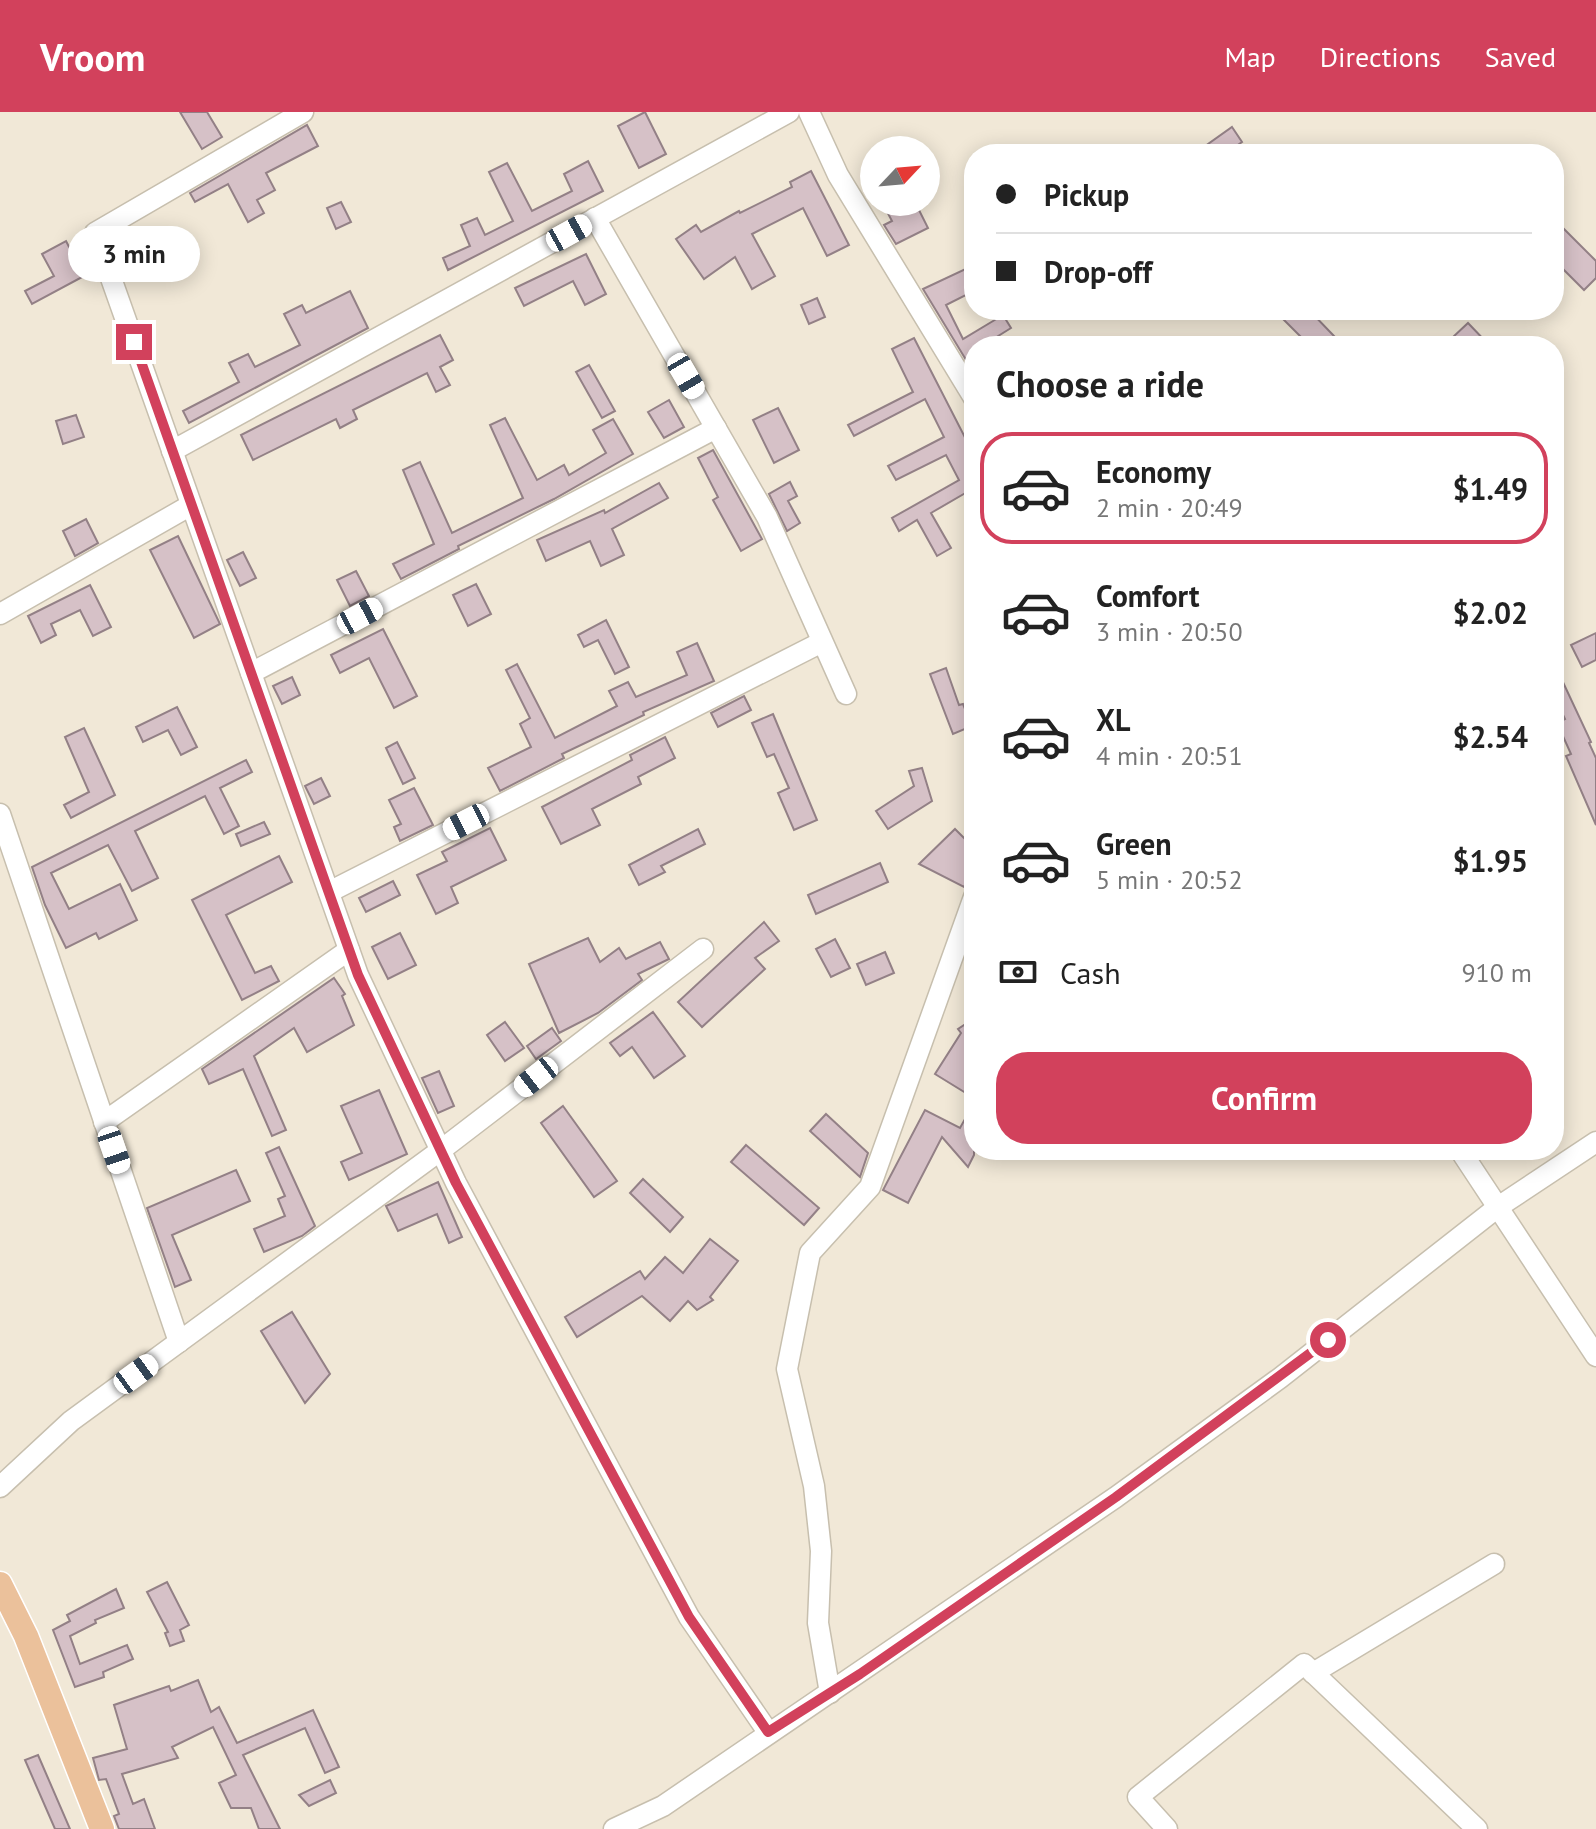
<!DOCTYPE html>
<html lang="en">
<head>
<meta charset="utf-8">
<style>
  body { margin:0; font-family:"PT Sans",sans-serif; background:#f6f6f6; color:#222; height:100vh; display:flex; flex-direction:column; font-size:30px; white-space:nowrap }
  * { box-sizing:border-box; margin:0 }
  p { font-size:26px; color:#767676 }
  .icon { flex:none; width:44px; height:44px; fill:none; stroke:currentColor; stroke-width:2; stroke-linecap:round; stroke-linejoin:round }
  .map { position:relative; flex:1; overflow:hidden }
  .side { position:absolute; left:964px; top:224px; width:600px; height:824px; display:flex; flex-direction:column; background:#fff; border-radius:32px; box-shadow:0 4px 20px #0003 }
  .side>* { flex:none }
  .hud { position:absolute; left:964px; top:32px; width:600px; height:176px; border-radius:32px; box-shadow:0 4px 20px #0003; display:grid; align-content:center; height:176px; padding:0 32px; background:#fff }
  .needle { width:52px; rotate:64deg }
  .controls { position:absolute; left:860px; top:24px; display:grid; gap:16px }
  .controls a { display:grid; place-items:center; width:80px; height:80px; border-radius:50%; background:#fff; box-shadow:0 4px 20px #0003; font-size:40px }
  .end { position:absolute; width:36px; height:36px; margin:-18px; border:10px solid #d2415c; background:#fff; box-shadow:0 0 0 4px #fff }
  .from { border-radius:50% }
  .bubble { position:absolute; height:56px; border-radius:28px; background:#fff; box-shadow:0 4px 20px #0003; font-size:26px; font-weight:700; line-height:56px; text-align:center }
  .car { position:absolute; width:24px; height:48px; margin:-24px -12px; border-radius:10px; box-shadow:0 0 6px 2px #0007; background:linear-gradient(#fff 24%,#345 0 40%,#fff 0 76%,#345 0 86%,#fff 0) }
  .hud b { display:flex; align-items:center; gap:28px; height:76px; font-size:30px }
  .hud b+b { border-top:2px solid #e0e0e0 }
  .hud i { width:20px; height:20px; background:#222 }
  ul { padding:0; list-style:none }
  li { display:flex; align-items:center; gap:24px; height:112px; margin:0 16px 12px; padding:0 16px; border:4px solid transparent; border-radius:32px }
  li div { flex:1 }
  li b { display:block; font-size:30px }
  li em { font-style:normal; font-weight:700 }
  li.on { border-color:#d2415c }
  li>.icon { width:72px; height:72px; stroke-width:1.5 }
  h2 { padding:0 32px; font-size:36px; line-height:96px }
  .pay { display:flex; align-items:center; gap:20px; height:88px; padding:0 32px; font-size:30px }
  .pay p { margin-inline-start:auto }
  .action { display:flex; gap:16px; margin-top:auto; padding:16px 32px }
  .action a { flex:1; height:92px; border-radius:32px; background:#d2415c; color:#fff; font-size:32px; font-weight:700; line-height:92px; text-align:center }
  header { display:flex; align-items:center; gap:48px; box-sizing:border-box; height:112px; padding:0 40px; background:#d2415c; color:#fff }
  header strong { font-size:38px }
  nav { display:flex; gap:44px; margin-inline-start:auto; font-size:28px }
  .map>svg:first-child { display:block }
  .building { fill:#d6c1c7; stroke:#938086; stroke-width:2 }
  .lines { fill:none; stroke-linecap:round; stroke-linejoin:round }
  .minor-casing { stroke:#c7bfae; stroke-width:23 }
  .major-casing { stroke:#fff; stroke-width:27 }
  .minor { stroke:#fff; stroke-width:20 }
  .major { stroke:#ebc19b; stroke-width:24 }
  .route { stroke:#d2415c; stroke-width:10 }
</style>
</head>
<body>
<header>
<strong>Vroom</strong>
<nav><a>Map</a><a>Directions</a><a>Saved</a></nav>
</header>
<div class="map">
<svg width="1596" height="1717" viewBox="0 0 1596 1717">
  <rect width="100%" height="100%" fill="#f1e8d7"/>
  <!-- building -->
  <g class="building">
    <polygon points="180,0 207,0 222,25 202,37"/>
    <polygon points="645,0 666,42 639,56 618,14"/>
    <polygon points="307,13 318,34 266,61 275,78 257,88 264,101 248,110 228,72 195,90 190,81"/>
    <polygon points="1232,15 1242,30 1225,42 1194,42"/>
    <polygon points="588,49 603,79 448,158 443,146 470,134 461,113 477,106 485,123 513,109 489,60 507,51 532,99 572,79 564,62"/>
    <polygon points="811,59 849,133 827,144 803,96 752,122 775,164 752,177 735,145 704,167 676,127 696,113 701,120 739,99 740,101 792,75 790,70"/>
    <polygon points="341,90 351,110 336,117 327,96"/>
    <polygon points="882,90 908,90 910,95 916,92 928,116 896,132 884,113 892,109"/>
    <polygon points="1554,107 1596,149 1596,166 1584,178 1554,148"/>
    <polygon points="66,129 84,164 32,192 25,179 54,164 42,142"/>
    <polygon points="586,142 606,182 585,193 573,169 524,194 515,176"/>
    <polygon points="974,153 974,179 946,193 963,227 1003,203 1011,216 982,234 974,234 974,261 923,177"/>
    <polygon points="350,179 368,216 189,311 183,299 239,270 229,251 248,242 255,255 300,233 284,202 302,193 306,201"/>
    <polygon points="817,186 825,205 809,212 801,193"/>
    <polygon points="1292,198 1309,198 1334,224 1324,234 1310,234 1283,207"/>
    <polygon points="1468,211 1490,234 1461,234 1453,225"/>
    <polygon points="440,223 453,248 440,255 450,273 436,280 427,261 353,298 357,307 340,316 336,307 253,348 241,323"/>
    <polygon points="914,226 974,343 974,376 931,401 951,436 937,444 917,408 899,419 892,406 959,368 946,343 896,368 888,354 944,325 925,287 854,324 848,313 913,280 892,237"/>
    <polygon points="589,253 615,299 602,306 576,260"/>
    <polygon points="669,288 684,315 664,326 648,300"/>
    <polygon points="778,296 799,338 774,351 753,308"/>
    <polygon points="76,303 84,325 63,332 56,309"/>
    <polygon points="505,306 537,368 564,353 569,363 606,341 593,318 613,307 633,342 554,387 458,434 459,437 401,467 393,452 434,432 403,358 420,350 452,421 523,386 490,313"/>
    <polygon points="713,338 762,427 741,439 713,388 718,385 698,346"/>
    <polygon points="790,370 797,384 788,389 800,411 787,419 769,382"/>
    <polygon points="659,371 668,386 612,417 624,443 601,454 590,429 546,449 537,428 604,398 605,401"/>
    <polygon points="86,407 98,431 75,444 63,419"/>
    <polygon points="178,424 220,512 194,526 150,438"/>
    <polygon points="243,440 256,466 240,474 227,448"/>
    <polygon points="356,459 369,484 350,494 337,468"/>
    <polygon points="476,472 491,502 468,514 453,483"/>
    <polygon points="90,473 111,515 93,524 80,498 51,512 56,523 41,531 28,504"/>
    <polygon points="606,508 629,555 615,562 598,528 584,535 578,523"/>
    <polygon points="383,517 417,584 394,596 369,546 340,561 331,543"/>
    <polygon points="1596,521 1596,548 1582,555 1571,533"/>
    <polygon points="697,531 714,569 643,600 644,603 562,642 564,646 500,679 488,656 531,635 520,612 530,606 506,558 517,552 555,626 617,594 609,579 628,570 636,585 687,563 677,540"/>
    <polygon points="1554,551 1591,630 1589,631 1596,646 1596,713 1566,644 1571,642 1557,611 1565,607 1554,584"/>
    <polygon points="946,556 959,593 963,592 972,614 953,622 930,562"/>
    <polygon points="292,565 300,583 282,592 273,574"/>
    <polygon points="744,584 751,598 718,615 711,601"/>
    <polygon points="177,595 197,635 181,643 168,618 143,630 136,615"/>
    <polygon points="773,602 817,708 794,718 778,681 789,676 774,642 767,645 752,611"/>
    <polygon points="84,616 115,683 71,706 64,693 89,680 65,625"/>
    <polygon points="665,625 675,646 638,665 641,672 592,697 600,713 561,732 542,695 632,648 630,643"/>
    <polygon points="397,630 415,666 403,672 386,636"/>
    <polygon points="246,648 252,660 220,676 239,714 224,722 205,684 135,719 158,766 132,779 108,733 51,761 69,797 120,772 137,808 99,827 96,821 66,836 45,793 32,755"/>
    <polygon points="922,656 932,689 888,717 876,699 914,674 909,659"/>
    <polygon points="321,666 330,684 314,692 305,674"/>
    <polygon points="414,676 433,713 400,729 394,715 401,712 389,688"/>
    <polygon points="264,710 270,722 241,734 236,722"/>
    <polygon points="490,716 506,748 451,775 458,791 436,802 417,763 447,749 442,740"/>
    <polygon points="698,717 705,732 661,754 665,760 639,773 629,753"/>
    <polygon points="955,717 974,736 974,756 964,775 919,752"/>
    <polygon points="279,744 292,770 226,803 255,861 271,854 279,869 242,888 192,788"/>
    <polygon points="880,751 888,770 816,802 808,783"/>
    <polygon points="393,769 400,783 366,800 359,786"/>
    <polygon points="764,810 779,829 755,846 765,857 702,915 678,890"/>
    <polygon points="400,821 416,853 388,867 372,835"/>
    <polygon points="588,826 600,850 619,836 626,847 660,830 669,847 638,862 642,868 598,901 559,921 529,852"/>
    <polygon points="835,827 850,856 831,865 816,837"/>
    <polygon points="885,840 894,861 866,873 857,852"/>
    <polygon points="334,866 345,882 342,884 354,913 307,940 294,916 254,944 286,1018 272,1024 243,957 209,972 202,957"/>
    <polygon points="653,900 685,944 654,966 632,935 620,944 610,931"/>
    <polygon points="974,900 974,986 935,962 961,921 958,917 967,911"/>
    <polygon points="505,910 524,936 505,949 487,923"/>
    <polygon points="552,916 561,929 536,947 527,934"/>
    <polygon points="439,959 454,994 438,1001 422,966"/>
    <polygon points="379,978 407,1042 349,1068 341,1050 362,1041 341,994"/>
    <polygon points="974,991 974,1043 968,1055 942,1025 908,1091 883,1078 925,998 960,1016"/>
    <polygon points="563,994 617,1069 594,1085 541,1011"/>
    <polygon points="826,1002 868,1041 860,1065 810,1019"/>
    <polygon points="746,1033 819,1096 804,1113 731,1050"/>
    <polygon points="279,1035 315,1114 302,1124 264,1140 254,1117 285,1104 278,1087 285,1084 266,1041"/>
    <polygon points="236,1058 250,1089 172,1123 191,1168 175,1175 147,1096"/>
    <polygon points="643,1067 683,1105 670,1120 630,1081"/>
    <polygon points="438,1070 462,1125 449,1131 437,1102 398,1119 386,1094"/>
    <polygon points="710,1127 738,1149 710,1185 713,1188 697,1198 688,1189 670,1209 642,1184 577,1225 565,1205 640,1159 645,1167 665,1145 683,1161"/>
    <polygon points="292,1200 330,1262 305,1291 261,1219"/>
    <polygon points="167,1470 189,1513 180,1518 184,1529 170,1534 165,1521 168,1520 147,1480"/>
    <polygon points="116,1477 124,1496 95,1508 96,1511 70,1524 80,1552 127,1533 133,1547 103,1560 104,1565 75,1575 53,1518 70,1509 67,1503"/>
    <polygon points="198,1568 211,1600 219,1595 237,1631 313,1598 339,1655 325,1661 305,1616 243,1643 280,1717 259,1717 251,1696 231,1696 219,1671 236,1663 213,1615 172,1635 178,1646 122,1662 133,1692 144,1687 155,1717 119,1717 114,1704 119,1702 106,1667 99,1668 93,1646 127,1637 114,1593 169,1574 171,1579"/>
    <polygon points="38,1643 70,1717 55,1717 25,1648"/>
    <polygon points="330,1668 336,1681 309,1694 299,1683"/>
  </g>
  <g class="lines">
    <defs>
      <g id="minor">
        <polyline points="303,0 95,121 358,863 456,1071 689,1505 768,1620"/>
        <polyline points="809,0 838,63 974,286"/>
        <polyline points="595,106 767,405 846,582"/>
        <polyline points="172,339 789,0"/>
        <polyline points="0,502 191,393"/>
        <polyline points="251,561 716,316"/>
        <polyline points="0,702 179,1230"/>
        <polyline points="329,780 822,530"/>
        <polyline points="104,1010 349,838"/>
        <polyline points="1460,1038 1596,1244"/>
        <polyline points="0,1375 71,1309 441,1038 703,837"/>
        <polyline points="1313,1561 1494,1452"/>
        <polyline points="830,1581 818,1511 821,1439 814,1374 787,1257 810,1141 870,1075 974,785"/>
        <polyline points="614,1717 663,1694 1116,1385 1280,1266 1498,1095 1596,1030"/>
        <polyline points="1167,1717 1138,1685 1304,1552 1477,1717"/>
      </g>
      <polyline id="major" points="0,1472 26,1524 102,1717"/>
    </defs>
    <!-- minor casing -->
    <use href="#minor" class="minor-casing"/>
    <!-- major casing -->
    <use href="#major" class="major-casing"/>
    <!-- minor -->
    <use href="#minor" class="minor"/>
    <!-- major -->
    <use href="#major" class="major"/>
  </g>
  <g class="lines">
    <!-- route -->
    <polyline class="route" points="134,230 358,863 456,1071 689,1505 768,1620 860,1562 1116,1385 1328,1228"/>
  </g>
</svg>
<div class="controls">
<a><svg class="needle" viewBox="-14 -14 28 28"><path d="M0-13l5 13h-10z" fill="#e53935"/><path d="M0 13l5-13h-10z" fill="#767676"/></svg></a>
</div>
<i class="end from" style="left:1328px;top:1228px"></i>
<i class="end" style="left:134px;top:230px"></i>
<div class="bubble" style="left:68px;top:114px;width:132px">3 min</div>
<i class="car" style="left:569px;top:121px;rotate:61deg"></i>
<i class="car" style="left:686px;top:264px;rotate:150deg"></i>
<i class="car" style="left:360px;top:504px;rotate:62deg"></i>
<i class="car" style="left:466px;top:710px;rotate:243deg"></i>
<i class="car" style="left:536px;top:965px;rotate:232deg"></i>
<i class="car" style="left:114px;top:1038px;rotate:161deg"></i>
<i class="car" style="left:136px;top:1262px;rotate:54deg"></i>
<div class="hud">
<b><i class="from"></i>Pickup</b>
<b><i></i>Drop-off</b>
</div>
<section class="side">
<h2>Choose a ride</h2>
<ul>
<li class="on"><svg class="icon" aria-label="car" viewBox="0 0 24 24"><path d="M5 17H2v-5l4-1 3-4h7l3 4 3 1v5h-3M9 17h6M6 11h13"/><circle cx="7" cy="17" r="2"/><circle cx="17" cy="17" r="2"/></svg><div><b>Economy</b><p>2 min · 20:49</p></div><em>$1.49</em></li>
<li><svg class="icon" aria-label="car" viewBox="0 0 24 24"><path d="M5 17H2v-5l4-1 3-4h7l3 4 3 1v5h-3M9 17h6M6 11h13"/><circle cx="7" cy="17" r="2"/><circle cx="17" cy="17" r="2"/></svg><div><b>Comfort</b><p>3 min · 20:50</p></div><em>$2.02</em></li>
<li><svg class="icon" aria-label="car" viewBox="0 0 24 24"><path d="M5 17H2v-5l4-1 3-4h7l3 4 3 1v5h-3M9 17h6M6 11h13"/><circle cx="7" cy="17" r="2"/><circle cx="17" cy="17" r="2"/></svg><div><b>XL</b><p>4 min · 20:51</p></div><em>$2.54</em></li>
<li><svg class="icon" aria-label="car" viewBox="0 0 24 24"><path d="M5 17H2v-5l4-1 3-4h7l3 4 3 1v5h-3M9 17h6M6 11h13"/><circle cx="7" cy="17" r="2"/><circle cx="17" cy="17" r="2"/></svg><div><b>Green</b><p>5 min · 20:52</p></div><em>$1.95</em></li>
</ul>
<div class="pay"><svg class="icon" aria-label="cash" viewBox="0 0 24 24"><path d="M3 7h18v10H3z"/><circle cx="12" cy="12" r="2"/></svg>Cash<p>910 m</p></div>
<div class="action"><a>Confirm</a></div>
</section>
</div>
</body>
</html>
